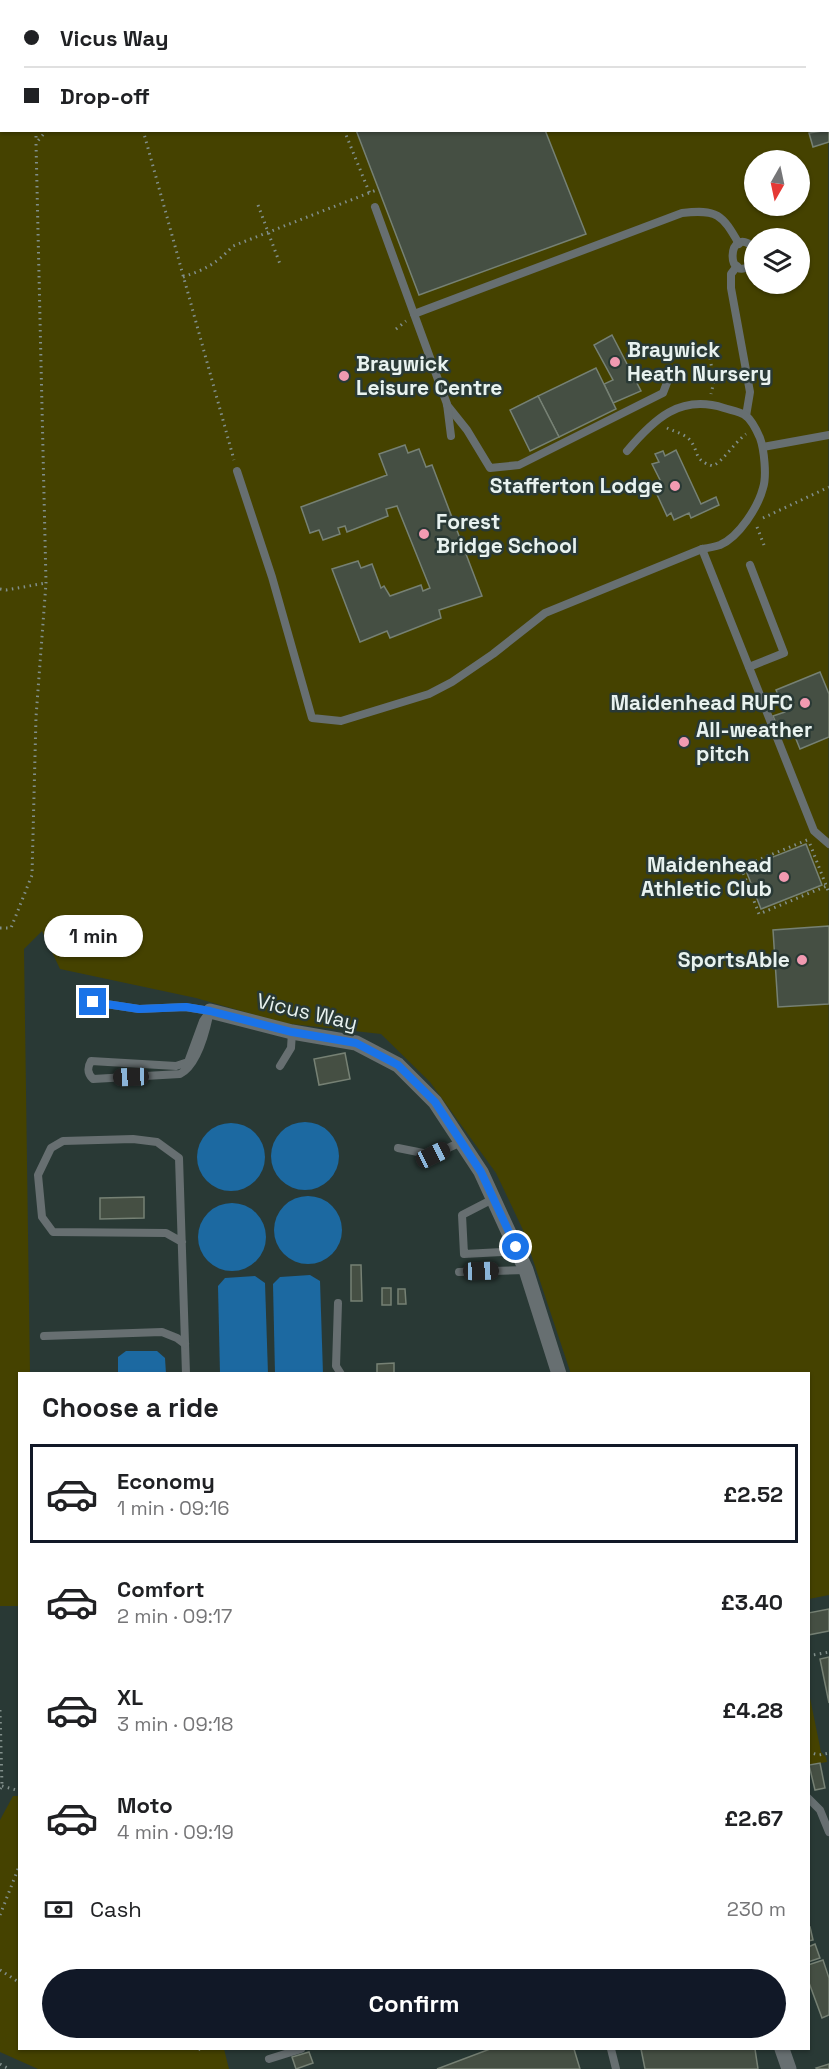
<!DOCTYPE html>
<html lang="en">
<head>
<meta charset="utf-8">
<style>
  body { margin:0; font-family:"Space Grotesk",sans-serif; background:#f6f6f6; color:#202124; height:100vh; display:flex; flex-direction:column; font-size:22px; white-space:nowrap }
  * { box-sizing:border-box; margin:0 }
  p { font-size:20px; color:#757577 }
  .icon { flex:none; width:33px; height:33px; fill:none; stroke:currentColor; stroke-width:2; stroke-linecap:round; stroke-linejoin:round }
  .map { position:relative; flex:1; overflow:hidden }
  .side { position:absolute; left:18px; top:1372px; width:792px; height:678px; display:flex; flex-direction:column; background:#fff; border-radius:0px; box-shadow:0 2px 4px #0004 }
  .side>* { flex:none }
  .hud { position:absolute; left:0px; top:0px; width:830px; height:132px; box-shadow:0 2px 4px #0004; display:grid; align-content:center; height:132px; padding:0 24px; background:#fff }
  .needle { width:39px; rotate:189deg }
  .fabs { position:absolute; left:744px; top:150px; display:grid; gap:12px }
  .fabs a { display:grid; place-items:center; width:66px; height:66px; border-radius:50%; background:#fff; box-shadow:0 2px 4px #0004; font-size:30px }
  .end { position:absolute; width:27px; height:27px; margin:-14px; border:8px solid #1a73e8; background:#fff; box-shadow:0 0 0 3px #fff }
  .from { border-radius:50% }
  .bubble { position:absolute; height:42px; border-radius:21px; background:#fff; box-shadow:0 2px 4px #0004; font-size:20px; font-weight:700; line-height:42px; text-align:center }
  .car { position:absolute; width:18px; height:36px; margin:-18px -9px; border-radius:8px; box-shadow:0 0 4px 2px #0007; background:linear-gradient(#222 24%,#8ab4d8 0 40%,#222 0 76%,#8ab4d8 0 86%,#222 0) }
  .hud b { display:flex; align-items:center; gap:21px; height:57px; font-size:22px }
  .hud b+b { border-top:2px solid #e0e0e0 }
  .hud i { width:15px; height:15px; background:#202124 }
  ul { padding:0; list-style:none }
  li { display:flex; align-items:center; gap:18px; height:99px; margin:0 12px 9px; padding:0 12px; border:3px solid transparent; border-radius:0px }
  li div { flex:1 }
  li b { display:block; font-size:22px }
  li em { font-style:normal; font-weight:700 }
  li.active { border-color:#111827 }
  li>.icon { width:54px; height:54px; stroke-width:1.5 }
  h2 { padding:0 24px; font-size:27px; line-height:72px }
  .pay { display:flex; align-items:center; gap:15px; height:66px; padding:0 24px; font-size:22px }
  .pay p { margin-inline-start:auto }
  .cta { display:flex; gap:12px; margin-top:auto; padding:12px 24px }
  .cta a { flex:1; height:69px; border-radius:36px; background:#111827; color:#fff; font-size:24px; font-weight:700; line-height:69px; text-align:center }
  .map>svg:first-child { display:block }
  .green { fill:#454200; fill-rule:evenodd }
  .water { fill:#1c69a1 }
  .building { fill:#454f43; stroke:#768174; stroke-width:1.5 }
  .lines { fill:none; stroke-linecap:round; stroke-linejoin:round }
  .path { stroke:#818f8b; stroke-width:3; stroke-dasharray:1.5 4.5; stroke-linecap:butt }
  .service { stroke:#676f71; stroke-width:8 }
  .minor { stroke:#676f71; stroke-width:15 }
  .primary { stroke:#98a8ab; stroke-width:15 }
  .route { stroke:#1a73e8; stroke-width:8 }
  .poi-dot { fill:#f19ab1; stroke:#293935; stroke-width:2 }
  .labels { text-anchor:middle; stroke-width:5; stroke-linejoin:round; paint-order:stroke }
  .poi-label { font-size:21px; font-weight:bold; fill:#e8f2ef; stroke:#293935; text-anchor:start }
  .street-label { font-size:21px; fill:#e8f2ef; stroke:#293935 }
</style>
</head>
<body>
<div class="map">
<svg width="829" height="2069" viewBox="0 0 829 2069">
  <rect width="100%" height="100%" fill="#293935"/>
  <!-- green -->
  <g class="green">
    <path d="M0,0H803L804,1L2,2V130H828V70L829,1595L809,1599L808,1374H571L523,1230L496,1173L430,1082L381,1034L283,1023L196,998L60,969L42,931L24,949L30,1374H20L19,1606H0ZM754,160H800V206H754ZM754,238H800V284H754Z"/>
    <polygon points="808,1688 821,1752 826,1757 827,1762 809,1765"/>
    <polygon points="13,1796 20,1796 20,2049 224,2049 229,2069 38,2069 0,2052 0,1820"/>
  </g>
  <!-- water -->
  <g class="water">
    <circle cx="305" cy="1156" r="34"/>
    <circle cx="231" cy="1157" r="34"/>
    <circle cx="308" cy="1230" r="34"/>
    <circle cx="232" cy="1237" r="34"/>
    <polygon points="310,1275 320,1281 323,1374 275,1374 273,1284 280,1277"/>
    <polygon points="255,1276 265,1283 268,1374 220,1374 218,1286 225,1278"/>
    <polygon points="126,1351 157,1351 165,1358 166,1374 118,1374 118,1357"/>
  </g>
  <!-- building -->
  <g class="building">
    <polygon points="828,108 829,142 813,147 809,133 828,130"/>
    <polygon points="356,130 545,130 586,234 419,295"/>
    <polygon points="612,335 641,391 613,403 604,384 613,380 594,345"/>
    <polygon points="596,368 616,409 559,437 538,396"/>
    <polygon points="538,396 559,437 530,451 510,410"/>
    <polygon points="405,445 408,453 419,449 426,467 432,465 482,596 439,610 441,618 390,638 387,631 360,642 332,569 358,561 361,568 372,564 381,588 384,586 390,596 421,585 423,591 430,588 397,506 386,509 388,516 347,532 345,526 338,528 340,534 323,540 319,530 310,533 301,507 387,475 379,454"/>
    <polygon points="676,450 701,504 716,497 719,505 691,518 689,513 674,520 671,513 667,516 654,488 662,484 652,464 659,462 655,454 663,451 665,456"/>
    <polygon points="820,672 829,694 829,737 800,749 792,729 781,734 773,716 785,712 776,690"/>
    <polygon points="806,844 822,885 761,909 745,868"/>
    <polygon points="829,926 829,1004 778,1007 773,930"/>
    <polygon points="345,1053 350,1079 319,1085 314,1059"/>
    <polygon points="144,1197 144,1218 100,1219 100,1198"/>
    <polygon points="351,1265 361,1265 362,1301 351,1301"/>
    <rect x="382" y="1288" width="9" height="17"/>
    <polygon points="398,1289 405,1289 406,1304 398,1304"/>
    <polygon points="394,1363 394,1374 377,1374 377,1364"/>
    <polygon points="829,1609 829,1631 808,1635 808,1613"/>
    <polygon points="829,1657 829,1703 820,1659"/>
    <polygon points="820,1763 825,1788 815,1790 809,1765"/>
    <polygon points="810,1927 813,1940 808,1941 808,1928"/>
    <polygon points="815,1944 820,1958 808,1962 808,1947"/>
    <polygon points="823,1960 829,1978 829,2015 822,2018 808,1980 808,1965"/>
    <polygon points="490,2049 574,2049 580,2069 437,2069"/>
    <polygon points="641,2049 755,2049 758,2069 645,2069"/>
    <polygon points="309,2052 313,2063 296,2069 292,2057"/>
    <polygon points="829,2064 829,2069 817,2069 816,2068"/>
  </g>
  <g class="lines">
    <!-- path -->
    <g class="path">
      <polyline points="133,0 134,2"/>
      <polyline points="57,2 57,0"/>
      <polyline points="235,2 236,0"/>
      <polyline points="36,130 36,141"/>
      <polyline points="143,130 234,460"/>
      <polyline points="344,130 370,194"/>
      <polyline points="258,205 280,264"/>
      <path d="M183,277C206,269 216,264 233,246L379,189"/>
      <polyline points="396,329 406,321"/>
      <polyline points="710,358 714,381 711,394"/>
      <polyline points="651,378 658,377"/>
      <path d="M667,428C673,431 684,434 689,439C700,451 692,460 713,466C725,459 734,443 746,434"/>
      <polyline points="763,518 829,487"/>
      <polyline points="757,527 764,545"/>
      <polyline points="0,589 6,590 46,583"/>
      <polyline points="807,840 741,867 759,914 829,885"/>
      <polyline points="810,844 829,893"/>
      <polyline points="0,928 11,928 32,875 36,717 46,583 36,143 47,130"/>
      <polyline points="808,1656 829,1652"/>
      <polyline points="0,1710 2,1786 0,1789"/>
      <polyline points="808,1752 819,1755 829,1753"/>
      <polyline points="2,1786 20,1791"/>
      <polyline points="0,1915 20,1864"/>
      <polyline points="0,1970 20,1983"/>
      <polyline points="199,2049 202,2050"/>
      <polyline points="0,2064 9,2069"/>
    </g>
    <!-- service -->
    <g class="service">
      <polyline points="375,207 414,314"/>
      <path d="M754,248C727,222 724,288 754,263"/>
      <polyline points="737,266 731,274 731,288 750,392 746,416"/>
      <polyline points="447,405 467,430 490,468 519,465 663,393 668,380"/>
      <path d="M451,436L447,404L414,314L682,213C717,209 722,214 739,244"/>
      <polyline points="763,447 829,435"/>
      <path d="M237,471L272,577L312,718L341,721L429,694L452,682L493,654L545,613L702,549C708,548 714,547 720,545C739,537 758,507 763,488C767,476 764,449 760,438C757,431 752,420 745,415C740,412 730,410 724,408C680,394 654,419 627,451"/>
      <polyline points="702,549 814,831 829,844"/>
      <polyline points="749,667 784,653 750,565"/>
      <polyline points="93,1002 139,1009 185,1007 210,1011"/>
      <path d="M210,1011C206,1031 198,1065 180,1074L93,1079C87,1073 87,1068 91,1061L176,1066L188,1062L203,1021Z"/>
      <polyline points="280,1066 291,1048 292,1032"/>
      <polyline points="398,1148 433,1155 461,1142"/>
      <polyline points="493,1199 462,1215 464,1254 502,1252 516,1247"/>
      <polyline points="182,1242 166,1233 53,1232 42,1217 38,1175 51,1148 63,1141 133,1139 157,1142 179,1158 186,1374"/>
      <polyline points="459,1272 526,1270"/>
      <polyline points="338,1303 336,1366 341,1374"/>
      <polyline points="44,1336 162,1332 177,1338 185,1344"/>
      <polyline points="808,1798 820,1810 829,1832"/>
      <polyline points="611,2049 616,2069"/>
      <polyline points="269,2059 301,2049"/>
    </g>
    <!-- minor -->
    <g class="minor">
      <polyline points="210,1011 292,1032 356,1043 398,1065 435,1102 481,1172 526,1270 559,1374"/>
      <polyline points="782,2049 789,2069"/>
    </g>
    <!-- primary -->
    <polyline class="primary" points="828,0 829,2"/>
  </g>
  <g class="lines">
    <!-- route -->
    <polyline class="route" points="93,1002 139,1009 186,1007 210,1011 292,1032 356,1043 398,1065 435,1102 481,1172 516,1247"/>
  </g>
  <!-- markers -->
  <g class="poi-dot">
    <circle cx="615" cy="362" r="6"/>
    <circle cx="344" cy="376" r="6"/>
    <circle cx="675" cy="486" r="6"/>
    <circle cx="424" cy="534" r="6"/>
    <circle cx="805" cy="703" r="6"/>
    <circle cx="684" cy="742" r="6"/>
    <circle cx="784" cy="877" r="6"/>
    <circle cx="802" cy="960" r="6"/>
  </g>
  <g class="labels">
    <!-- poi labels -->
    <g class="poi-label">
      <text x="627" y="357">Braywick<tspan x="627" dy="24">Heath Nursery</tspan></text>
      <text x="356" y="371">Braywick<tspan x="356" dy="24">Leisure Centre</tspan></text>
      <text x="663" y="493" text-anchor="end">Stafferton Lodge</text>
      <text x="436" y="529">Forest<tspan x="436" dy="24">Bridge School</tspan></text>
      <text x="793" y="710" text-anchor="end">Maidenhead RUFC</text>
      <text x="696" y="737">All-weather<tspan x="696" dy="24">pitch</tspan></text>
      <text x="772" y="872" text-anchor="end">Maidenhead<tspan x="772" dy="24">Athletic Club</tspan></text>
      <text x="790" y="967" text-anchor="end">SportsAble</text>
    </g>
    <!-- street labels -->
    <g class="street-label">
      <text transform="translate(307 1012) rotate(13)" y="7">Vicus Way</text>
    </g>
  </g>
</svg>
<div class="fabs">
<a><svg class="needle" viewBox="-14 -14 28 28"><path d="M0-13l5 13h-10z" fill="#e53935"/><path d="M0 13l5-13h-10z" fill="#757577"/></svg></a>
<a><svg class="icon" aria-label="layers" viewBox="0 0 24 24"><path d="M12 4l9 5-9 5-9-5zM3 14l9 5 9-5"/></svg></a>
</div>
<i class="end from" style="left:516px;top:1247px"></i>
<i class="end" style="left:93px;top:1002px"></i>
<div class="bubble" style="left:44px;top:915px;width:99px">1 min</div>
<i class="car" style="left:131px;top:1077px;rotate:268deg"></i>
<i class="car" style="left:433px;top:1155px;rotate:64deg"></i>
<i class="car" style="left:481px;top:1271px;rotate:88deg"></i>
<div class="hud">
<b><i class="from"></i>Vicus Way</b>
<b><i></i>Drop-off</b>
</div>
<section class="side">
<h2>Choose a ride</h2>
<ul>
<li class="active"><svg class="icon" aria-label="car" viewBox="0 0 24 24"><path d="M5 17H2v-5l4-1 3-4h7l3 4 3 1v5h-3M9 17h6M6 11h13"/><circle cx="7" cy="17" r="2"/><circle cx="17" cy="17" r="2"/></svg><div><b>Economy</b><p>1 min · 09:16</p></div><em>£2.52</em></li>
<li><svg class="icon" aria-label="car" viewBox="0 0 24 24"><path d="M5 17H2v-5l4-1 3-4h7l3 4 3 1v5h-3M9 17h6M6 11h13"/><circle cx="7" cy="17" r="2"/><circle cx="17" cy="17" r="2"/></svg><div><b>Comfort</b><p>2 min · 09:17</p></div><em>£3.40</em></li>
<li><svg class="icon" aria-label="car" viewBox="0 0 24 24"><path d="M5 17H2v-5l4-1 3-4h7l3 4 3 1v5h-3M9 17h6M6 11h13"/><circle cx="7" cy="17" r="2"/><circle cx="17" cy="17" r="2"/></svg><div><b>XL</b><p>3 min · 09:18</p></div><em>£4.28</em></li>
<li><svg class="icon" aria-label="car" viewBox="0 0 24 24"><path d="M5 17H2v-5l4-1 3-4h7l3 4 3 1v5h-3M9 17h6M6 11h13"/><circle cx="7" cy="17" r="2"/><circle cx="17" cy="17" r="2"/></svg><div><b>Moto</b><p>4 min · 09:19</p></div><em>£2.67</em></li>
</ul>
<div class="pay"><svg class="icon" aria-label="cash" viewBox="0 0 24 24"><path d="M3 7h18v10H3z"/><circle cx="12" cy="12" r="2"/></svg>Cash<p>230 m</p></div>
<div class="cta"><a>Confirm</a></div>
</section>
</div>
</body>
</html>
